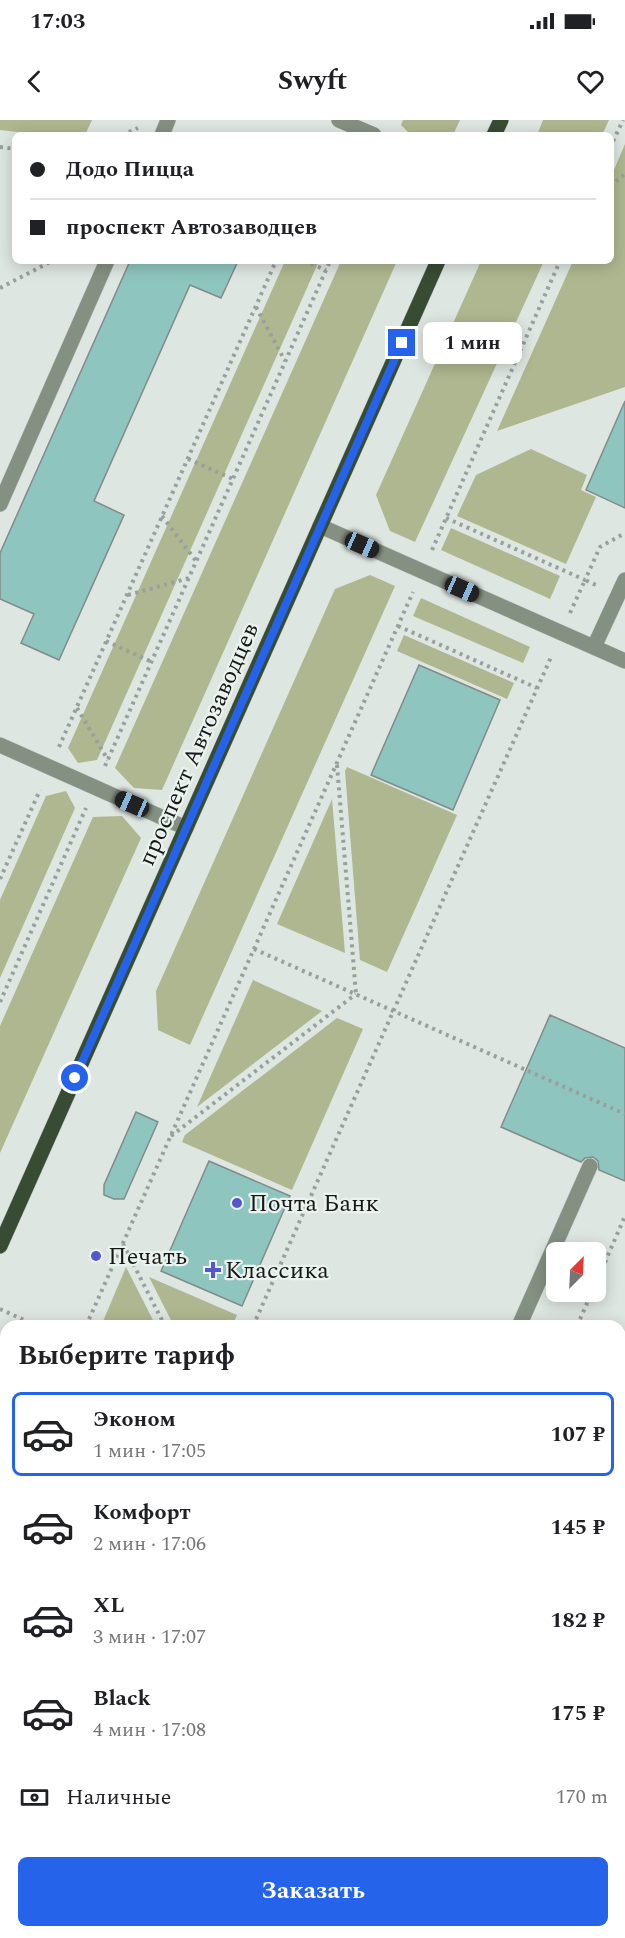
<!DOCTYPE html>
<html lang="ru">
<head>
<meta charset="utf-8">
<style>
  body { margin:0; font-family:Spectral,serif; background:#f6f6f6; color:#202124; height:100vh; display:flex; flex-direction:column; font-size:22px; white-space:nowrap }
  * { box-sizing:border-box; margin:0 }
  p { font-size:20px; color:#757577 }
  .icon { flex:none; width:33px; height:33px; fill:none; stroke:currentColor; stroke-width:2; stroke-linecap:round; stroke-linejoin:round }
  .map { position:relative; flex:1; overflow:hidden }
  .details { position:absolute; left:0px; top:1200px; width:626px; height:618px; display:flex; flex-direction:column; background:#fff; border-radius:18px 18px 0 0; box-shadow:0 3px 15px #0003 }
  .details>* { flex:none }
  .guide { position:absolute; left:12px; top:12px; width:602px; height:132px; border-radius:9px; box-shadow:0 3px 15px #0003; display:grid; align-content:center; height:132px; padding:0 18px; background:#fff }
  .needle { width:39px; rotate:24deg }
  .tools { position:absolute; left:546px; top:1122px; display:grid; gap:12px }
  .tools a { display:grid; place-items:center; width:60px; height:60px; border-radius:9px; background:#fff; box-shadow:0 3px 15px #0003; font-size:30px }
  .end { position:absolute; width:27px; height:27px; margin:-14px; border:8px solid #2563eb; background:#fff; box-shadow:0 0 0 3px #fff }
  .from { border-radius:50% }
  .bubble { position:absolute; height:42px; border-radius:9px; background:#fff; box-shadow:0 3px 15px #0003; font-size:20px; font-weight:700; line-height:42px; text-align:center }
  .car { position:absolute; width:18px; height:36px; margin:-18px -9px; border-radius:8px; box-shadow:0 0 4px 2px #0007; background:linear-gradient(#222 24%,#8ab4d8 0 40%,#222 0 76%,#8ab4d8 0 86%,#222 0) }
  .guide b { display:flex; align-items:center; gap:21px; height:57px; font-size:22px }
  .guide b+b { border-top:2px solid #e0e0e0 }
  .guide i { width:15px; height:15px; background:#202124 }
  ul { padding:0; list-style:none }
  li { display:flex; align-items:center; gap:18px; height:84px; margin:0 12px 9px; padding:0 6px; border:3px solid transparent; border-radius:9px }
  li div { flex:1 }
  li b { display:block; font-size:22px }
  li em { font-style:normal; font-weight:700 }
  li.on { border-color:#2563eb }
  li>.icon { width:54px; height:54px; stroke-width:1.5 }
  h2 { padding:0 18px; font-size:27px; line-height:72px }
  .pay { display:flex; align-items:center; gap:15px; height:66px; padding:0 18px; font-size:22px }
  .pay p { margin-inline-start:auto }
  .primary-button { display:flex; gap:12px; margin-top:auto; padding:12px 18px }
  .primary-button a { flex:1; height:69px; border-radius:9px; background:#2563eb; color:#fff; font-size:24px; font-weight:700; line-height:69px; text-align:center }
  .status { display:flex; justify-content:space-between; align-items:center; height:42px; padding:0 30px; background:#fff; direction:ltr }
  .status svg { height:16px; fill:currentColor }
  header { display:flex; justify-content:space-between; align-items:center; height:78px; padding:0 18px; background:#fff; font-size:27px; font-weight:700 }
  .map>svg:first-child { display:block }
  .green { fill:#aeb78f }
  .building { fill:#8ec5be; stroke:#828b8a; stroke-width:1.5 }
  .lines { fill:none; stroke-linecap:round; stroke-linejoin:round }
  .service-casing { stroke:#bac1bd; stroke-width:16 }
  .secondary-casing { stroke:#bac1bd; stroke-width:16 }
  .primary-casing { stroke:#bac1bd; stroke-width:16 }
  .path { stroke:#999f9c; stroke-width:4; stroke-dasharray:3 4.5; stroke-linecap:butt }
  .service { stroke:#849081; stroke-width:15 }
  .secondary { stroke:#576853; stroke-width:15 }
  .primary { stroke:#374c33; stroke-width:15 }
  .route { stroke:#2563eb; stroke-width:8 }
  .poi-dot { fill:#5557ce; stroke:#ebf3ef; stroke-width:2 }
  .labels { text-anchor:middle; stroke-width:4.5; stroke-linejoin:round; paint-order:stroke }
  .street-label { font-size:24px; fill:#151817; stroke:#ebf3ef }
  .poi-label { font-size:24px; fill:#151817; stroke:#ebf3ef; text-anchor:start }
</style>
</head>
<body>
<div class="status"><b>17:03</b><svg viewBox="0 0 49 12"><path d="M0 12V9h3v3zM5 12V6h3v6zM10 12V3h3v9zM15 12V0h3v12zM26 1h20v11H26zM47 4h2v5h-2z"/></svg></div>
<header><svg class="icon" aria-label="back" viewBox="0 0 24 24"><path d="M15 5l-7 7 7 7"/></svg>Swyft<svg class="icon" aria-label="heart" viewBox="0 0 24 24"><path d="M12 20l-8-8c-3-5 5-10 8-4 3-6 11-1 8 4z"/></svg></header>
<div class="map">
<svg width="625" height="1818" viewBox="0 0 625 1818">
  <rect width="100%" height="100%" fill="#dee6e1"/>
  <!-- green -->
  <g class="green">
    <polygon points="0,0 92,0 85,15 44,15 0,10"/>
    <polygon points="403,0 460,0 453,15 411,15 401,5"/>
    <polygon points="543,0 609,0 602,15 537,15"/>
    <polygon points="625,24 625,267 497,311 573,141 610,141 611,57"/>
    <polygon points="285,141 319,141 97,640 78,643 68,628"/>
    <polygon points="341,141 397,141 162,670 134,668 115,648"/>
    <polygon points="481,141 544,141 415,422 390,411 376,375"/>
    <polygon points="531,329 587,355 581,370 596,377 566,444 457,396 476,355"/>
    <polygon points="451,408 560,456 550,479 441,430"/>
    <polygon points="370,455 395,466 190,925 158,910 156,871 335,469"/>
    <polygon points="421,478 530,527 523,543 413,496"/>
    <polygon points="404,515 514,563 507,579 397,531"/>
    <polygon points="347,647 457,695 387,852 360,840 345,651"/>
    <polygon points="66,671 75,688 0,858 0,780 46,676"/>
    <polygon points="332,679 345,833 277,804"/>
    <polygon points="122,696 141,718 0,1033 0,906 93,697"/>
    <polygon points="253,860 322,891 197,987"/>
    <polygon points="337,898 363,909 292,1070 182,1022 185,1015"/>
    <polygon points="126,1147 156,1206 101,1206"/>
    <polygon points="149,1157 237,1195 232,1206 174,1206"/>
    <polygon points="6,1311 6,1396 0,1398 0,1313"/>
    <polygon points="0,1489 6,1491 6,1812 92,1812 93,1818 0,1818"/>
    <polygon points="222,1812 268,1812 268,1818 219,1818"/>
  </g>
  <!-- building -->
  <g class="building">
    <polygon points="130,141 238,141 221,178 190,165 94,381 124,395 59,540 21,523 34,494 0,479 0,433"/>
    <polygon points="625,281 625,388 586,370"/>
    <polygon points="419,545 500,580 453,690 371,655"/>
    <polygon points="550,895 625,928 625,1061 599,1050 598,1041 593,1037 585,1038 581,1042 501,1007"/>
    <polygon points="136,992 158,1002 124,1079 114,1079 104,1075 104,1065"/>
    <polygon points="209,1041 290,1076 242,1186 161,1151"/>
  </g>
  <g class="lines">
    <defs>
      <g id="service">
        <polyline points="339,0 374,15"/>
        <polyline points="162,15 168,0"/>
        <polyline points="0,384 107,141"/>
        <polyline points="320,406 625,541"/>
        <polyline points="594,527 625,460"/>
        <polyline points="0,625 186,708"/>
        <polyline points="519,1206 590,1046"/>
        <polyline points="584,1812 598,1818"/>
        <polyline points="196,1818 199,1812"/>
      </g>
      <g id="secondary">
        <polyline points="0,1278 6,1280"/>
        <polyline points="620,1545 625,1547"/>
      </g>
      <g id="primary">
        <polyline points="494,15 501,0"/>
        <polyline points="0,1126 438,141"/>
      </g>
    </defs>
    <!-- service casing -->
    <use href="#service" class="service-casing"/>
    <!-- secondary casing -->
    <use href="#secondary" class="secondary-casing"/>
    <!-- primary casing -->
    <use href="#primary" class="primary-casing"/>
    <!-- path -->
    <g class="path">
      <polyline points="122,15 138,8"/>
      <polyline points="0,27 15,29"/>
      <polyline points="610,28 623,0"/>
      <polyline points="610,66 625,54"/>
      <polyline points="304,141 326,150"/>
      <polyline points="0,168 52,141"/>
      <polyline points="256,187 285,241"/>
      <polyline points="188,339 233,359"/>
      <polyline points="162,396 196,441"/>
      <polyline points="446,398 585,460 600,427 625,413"/>
      <polyline points="432,430 560,141"/>
      <polyline points="128,475 189,458"/>
      <polyline points="570,493 585,460 598,466"/>
      <polyline points="398,506 537,568"/>
      <polyline points="106,521 152,542"/>
      <polyline points="77,588 108,640"/>
      <polyline points="59,627 276,141"/>
      <polyline points="337,645 356,874"/>
      <polyline points="105,646 330,141"/>
      <polyline points="0,759 40,670"/>
      <polyline points="254,829 625,994"/>
      <polyline points="0,882 86,688"/>
      <polyline points="171,1016 356,874"/>
      <polyline points="123,1124 165,1206"/>
      <polyline points="596,1163 625,1096"/>
      <polyline points="0,1189 37,1206"/>
      <polyline points="86,1206 413,472"/>
      <polyline points="253,1206 552,535"/>
      <polyline points="577,1206 592,1172"/>
      <polyline points="0,1422 6,1424"/>
      <polyline points="620,1481 625,1483"/>
      <polyline points="620,1606 625,1609"/>
      <polyline points="59,1812 60,1818"/>
    </g>
    <!-- service -->
    <use href="#service" class="service"/>
    <!-- secondary -->
    <use href="#secondary" class="secondary"/>
    <!-- primary -->
    <use href="#primary" class="primary"/>
  </g>
  <g class="lines">
    <!-- route -->
    <polyline class="route" points="75,958 402,223"/>
  </g>
  <!-- markers -->
  <g class="poi-dot">
    <circle cx="237" cy="1083" r="6"/>
    <circle cx="96" cy="1136" r="6"/>
    <path d="M210 1141h6v6h6v6h-6v6h-6v-6h-6v-6h6z"/>
  </g>
  <g class="labels">
    <!-- street labels -->
    <g class="street-label">
      <text transform="translate(198 624) rotate(-66)" y="8">проспект Автозаводцев</text>
    </g>
    <!-- poi labels -->
    <g class="poi-label">
      <text x="249" y="1091">Почта Банк</text>
      <text x="108" y="1144">Печать</text>
      <text x="225" y="1158">Классика</text>
    </g>
  </g>
</svg>
<div class="tools">
<a><svg class="needle" viewBox="-14 -14 28 28"><path d="M0-13l5 13h-10z" fill="#e53935"/><path d="M0 13l5-13h-10z" fill="#757577"/></svg></a>
</div>
<i class="end from" style="left:75px;top:958px"></i>
<i class="end" style="left:402px;top:223px"></i>
<div class="bubble" style="left:423px;top:202px;width:99px">1 мин</div>
<i class="car" style="left:362px;top:425px;rotate:114deg"></i>
<i class="car" style="left:462px;top:469px;rotate:114deg"></i>
<i class="car" style="left:132px;top:684px;rotate:294deg"></i>
<div class="guide">
<b><i class="from"></i>Додо Пицца</b>
<b><i></i>проспект Автозаводцев</b>
</div>
<section class="details">
<h2>Выберите тариф</h2>
<ul>
<li class="on"><svg class="icon" aria-label="car" viewBox="0 0 24 24"><path d="M5 17H2v-5l4-1 3-4h7l3 4 3 1v5h-3M9 17h6M6 11h13"/><circle cx="7" cy="17" r="2"/><circle cx="17" cy="17" r="2"/></svg><div><b>Эконом</b><p>1 мин · 17:05</p></div><em>107 ₽</em></li>
<li><svg class="icon" aria-label="car" viewBox="0 0 24 24"><path d="M5 17H2v-5l4-1 3-4h7l3 4 3 1v5h-3M9 17h6M6 11h13"/><circle cx="7" cy="17" r="2"/><circle cx="17" cy="17" r="2"/></svg><div><b>Комфорт</b><p>2 мин · 17:06</p></div><em>145 ₽</em></li>
<li><svg class="icon" aria-label="car" viewBox="0 0 24 24"><path d="M5 17H2v-5l4-1 3-4h7l3 4 3 1v5h-3M9 17h6M6 11h13"/><circle cx="7" cy="17" r="2"/><circle cx="17" cy="17" r="2"/></svg><div><b>XL</b><p>3 мин · 17:07</p></div><em>182 ₽</em></li>
<li><svg class="icon" aria-label="car" viewBox="0 0 24 24"><path d="M5 17H2v-5l4-1 3-4h7l3 4 3 1v5h-3M9 17h6M6 11h13"/><circle cx="7" cy="17" r="2"/><circle cx="17" cy="17" r="2"/></svg><div><b>Black</b><p>4 мин · 17:08</p></div><em>175 ₽</em></li>
</ul>
<div class="pay"><svg class="icon" aria-label="cash" viewBox="0 0 24 24"><path d="M3 7h18v10H3z"/><circle cx="12" cy="12" r="2"/></svg>Наличные<p>170 m</p></div>
<div class="primary-button"><a>Заказать</a></div>
</section>
</div>
</body>
</html>
